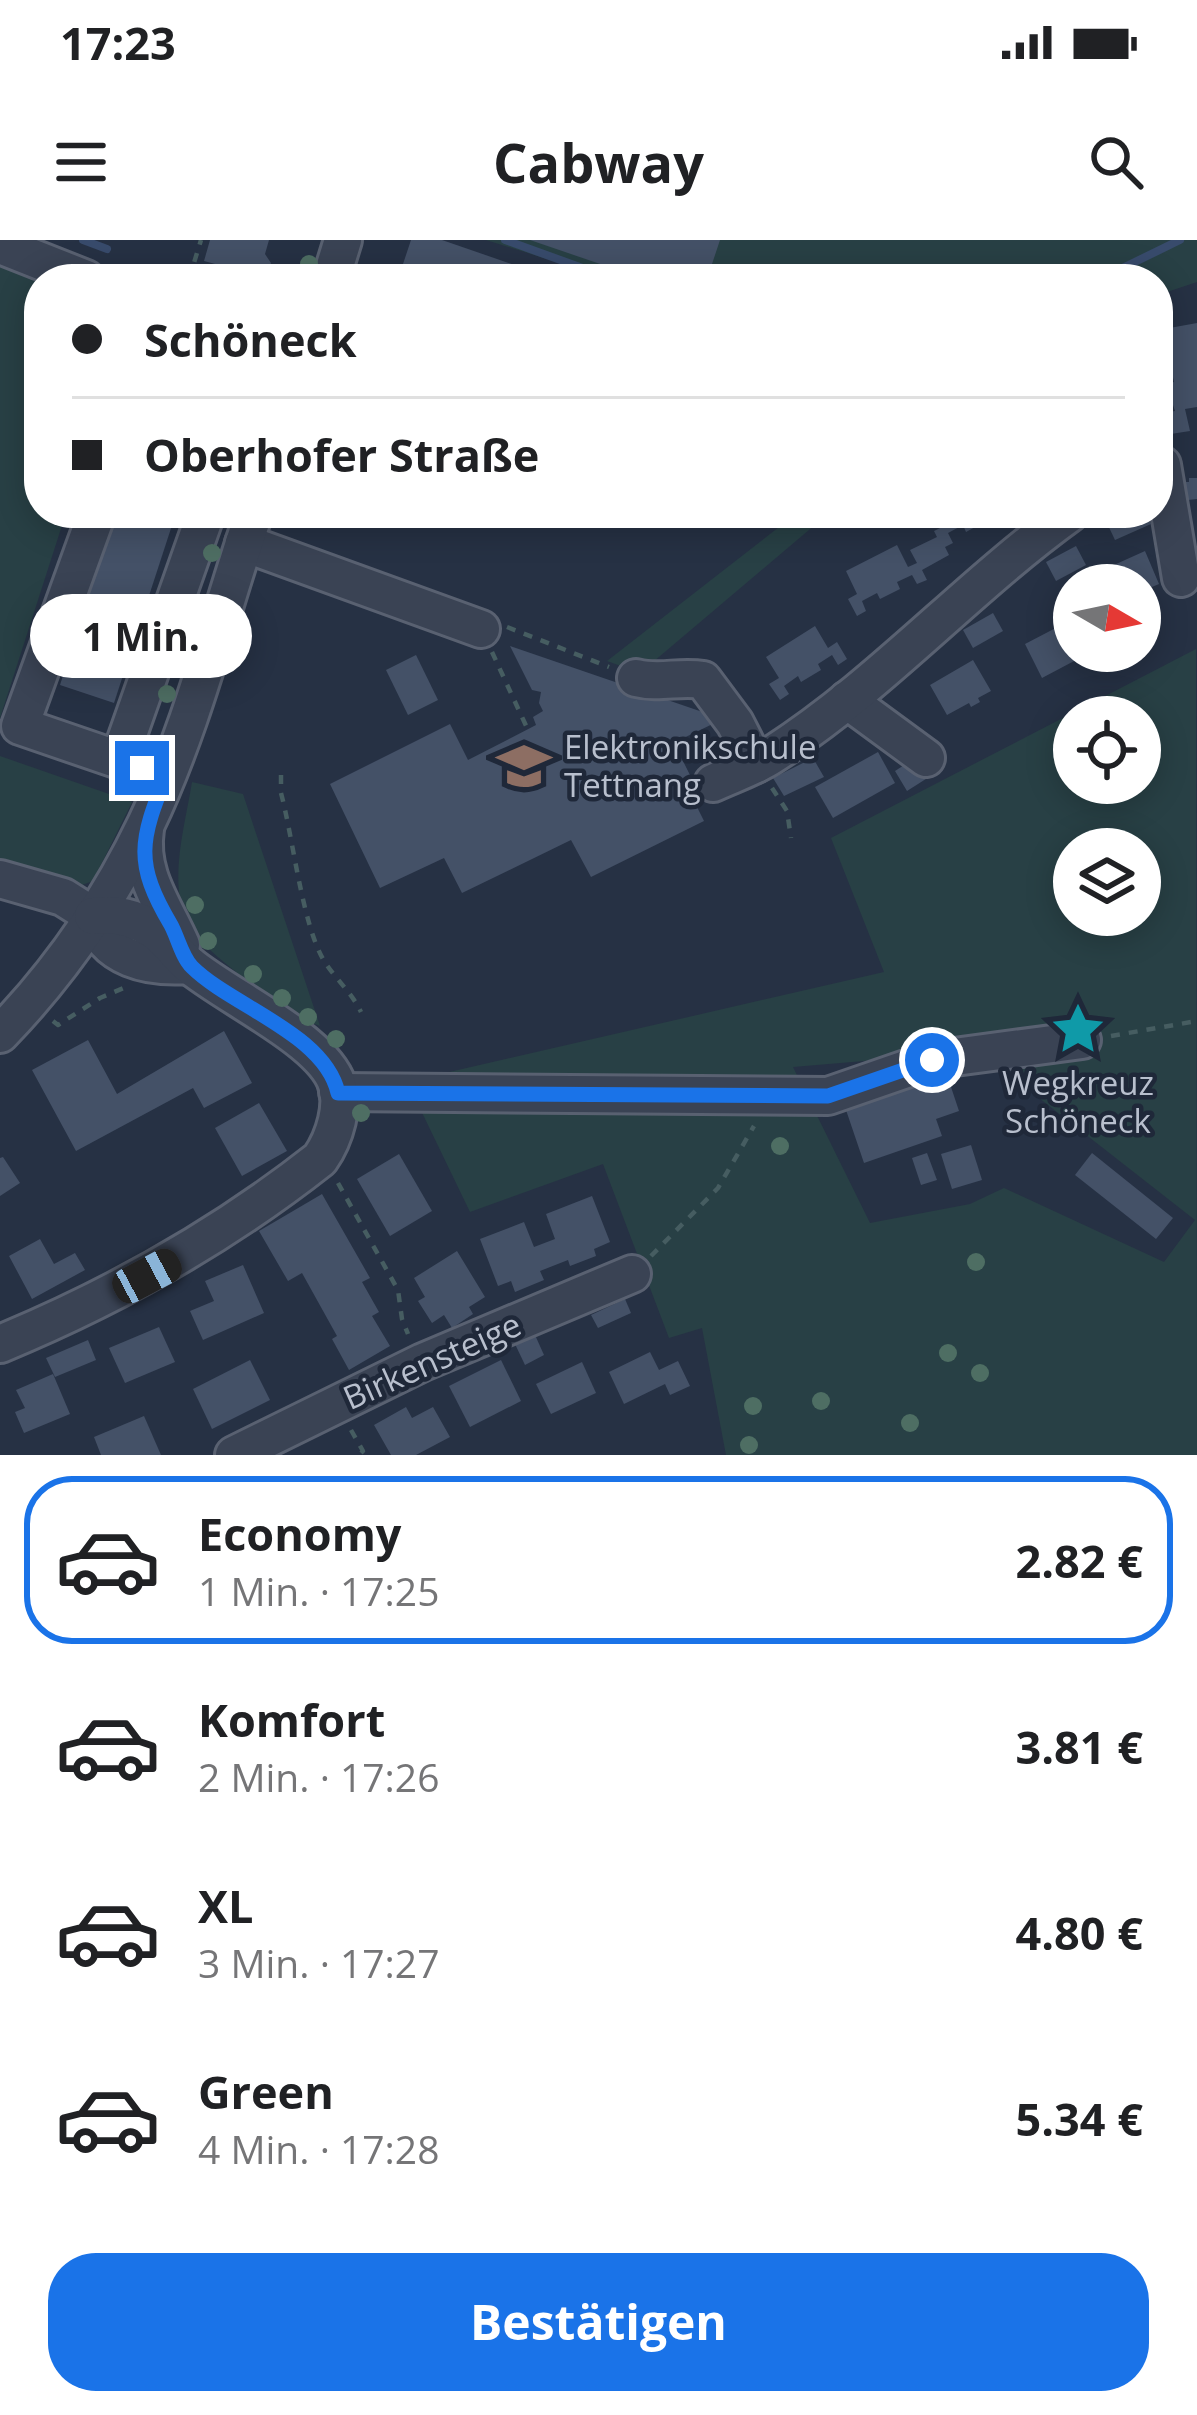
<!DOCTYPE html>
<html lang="de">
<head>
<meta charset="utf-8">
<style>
  body { margin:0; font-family:"Open Sans",sans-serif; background:#f6f6f6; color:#202124; height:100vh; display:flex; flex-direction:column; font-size:45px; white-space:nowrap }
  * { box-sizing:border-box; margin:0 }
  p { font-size:39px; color:#757577 }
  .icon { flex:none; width:66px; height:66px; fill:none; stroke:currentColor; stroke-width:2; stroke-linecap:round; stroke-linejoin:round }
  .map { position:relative; height:1215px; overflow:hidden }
  .details { display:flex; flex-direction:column; background:#fff; flex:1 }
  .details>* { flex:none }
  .guide { position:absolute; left:24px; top:24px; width:1149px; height:264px; border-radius:48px; box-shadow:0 6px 30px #0003; display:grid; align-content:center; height:264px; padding:0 48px; background:#fff }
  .needle { width:78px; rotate:99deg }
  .controls { position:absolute; left:1053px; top:324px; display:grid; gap:24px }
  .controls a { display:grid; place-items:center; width:108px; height:108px; border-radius:50%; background:#fff; box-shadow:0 6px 30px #0003; font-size:60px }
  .end { position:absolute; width:54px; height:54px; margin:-27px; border:15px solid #1a73e8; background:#fff; box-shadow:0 0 0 6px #fff }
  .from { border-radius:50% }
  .bubble { position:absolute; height:84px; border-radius:42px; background:#fff; box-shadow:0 6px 30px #0003; font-size:39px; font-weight:700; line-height:84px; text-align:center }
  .car { position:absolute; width:36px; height:72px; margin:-36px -18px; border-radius:15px; box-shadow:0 0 9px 3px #0007; background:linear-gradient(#222 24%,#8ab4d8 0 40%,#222 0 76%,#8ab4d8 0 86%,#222 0) }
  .guide b { display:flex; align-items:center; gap:42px; height:114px; font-size:45px }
  .guide b+b { border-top:3px solid #e0e0e0 }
  .guide i { width:30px; height:30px; background:#202124 }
  ul { padding:21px 0 0; list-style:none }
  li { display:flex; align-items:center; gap:36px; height:168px; margin:0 24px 18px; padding:0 24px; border:6px solid transparent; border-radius:48px }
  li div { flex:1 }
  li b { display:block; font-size:45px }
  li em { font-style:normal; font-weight:700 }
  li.on { border-color:#1a73e8 }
  li>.icon { width:108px; height:108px; stroke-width:1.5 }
  .action { display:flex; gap:24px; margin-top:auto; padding:24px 48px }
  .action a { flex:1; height:138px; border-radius:48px; background:#1a73e8; color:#fff; font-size:48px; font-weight:700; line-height:138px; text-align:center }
  .status { display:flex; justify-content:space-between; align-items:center; height:84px; padding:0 60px; background:#fff; direction:ltr }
  .status svg { height:33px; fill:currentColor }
  header { display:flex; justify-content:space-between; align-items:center; height:156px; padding:0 48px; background:#fff; font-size:54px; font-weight:700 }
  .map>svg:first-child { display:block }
  .green { fill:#284045; fill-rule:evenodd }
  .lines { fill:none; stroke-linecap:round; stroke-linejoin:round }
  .stream { stroke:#384b6c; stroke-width:8 }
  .building { fill:#445167 }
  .minor-casing { stroke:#596171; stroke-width:42 }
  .path { stroke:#465d61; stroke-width:4.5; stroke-dasharray:9 9; stroke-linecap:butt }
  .minor { stroke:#3a4354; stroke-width:36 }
  .tree { fill:#4e6e63 }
  .route { stroke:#1a73e8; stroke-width:15 }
  .labels { text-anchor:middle; stroke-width:9; stroke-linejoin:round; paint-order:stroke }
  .poi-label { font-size:33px; fill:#b8bfcd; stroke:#1f2839; text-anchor:start }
  .street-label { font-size:33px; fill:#b8bfcd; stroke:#1f2839 }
</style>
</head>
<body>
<div class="status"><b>17:23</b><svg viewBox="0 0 49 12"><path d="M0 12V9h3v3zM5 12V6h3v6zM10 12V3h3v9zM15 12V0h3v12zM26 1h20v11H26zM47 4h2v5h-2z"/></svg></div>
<header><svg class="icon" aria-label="menu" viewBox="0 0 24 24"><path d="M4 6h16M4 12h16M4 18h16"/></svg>Cabway<svg class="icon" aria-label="search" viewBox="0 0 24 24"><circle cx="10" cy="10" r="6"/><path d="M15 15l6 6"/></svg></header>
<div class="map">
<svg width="1197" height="1215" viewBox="0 0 1197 1215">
  <rect width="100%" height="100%" fill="#263144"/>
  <!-- green -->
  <g class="green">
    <polygon points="486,0 1197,0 1197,42 1158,55 1158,39 611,39"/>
    <polygon points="0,12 39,39 39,273 66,273 0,478"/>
    <polygon points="797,273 829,273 640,433 607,421"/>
    <path d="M1196,409L1197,1215H726L702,1088L669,1098L603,924L470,972L414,856L354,854L884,732L831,598ZM1074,477H1140V543H1074ZM1074,609H1140V675H1074ZM1018,808L1025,847L1195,980L1164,1022L1004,948L970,964L870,983L793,827Z"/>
    <polygon points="0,516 132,562 93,641 65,651 0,632"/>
    <path d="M192,542L243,554L320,786C285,774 268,760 241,736C224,722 205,708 192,690C165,650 185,587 192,542Z"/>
  </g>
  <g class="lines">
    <!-- stream -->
    <g class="stream">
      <polyline points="83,0 107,9"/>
      <polyline points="505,0 613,39"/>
      <polyline points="1100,39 1180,0"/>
    </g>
  </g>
  <!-- building -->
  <g class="building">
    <polygon points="210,0 269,0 265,14 271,23 266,39 223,39 226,27 204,21"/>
    <polygon points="411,0 442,0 555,39 398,39"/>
    <polygon points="530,0 720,0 707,39 644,39"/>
    <polygon points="1197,83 1197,167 1185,169 1190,191 1158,196 1158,174 1175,171 1166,144 1174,142 1171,128 1167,128 1165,116 1173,115 1164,89"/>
    <polygon points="1189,238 1197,238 1197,259 1170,262 1170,242 1189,242"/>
    <polygon points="115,273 176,273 114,463 60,445"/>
    <polygon points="937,273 982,273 986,281 966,292 963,285 948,293 953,303 945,307 949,315 922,330 927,340 917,344 912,335 897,342 900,349 880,359 877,353 862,361 866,371 857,376 848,359 857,354 846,331 897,305 908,327 917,323 910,310 937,297 934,291 944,286"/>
    <polygon points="1123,273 1146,273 1151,284 1115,300 1106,281"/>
    <polygon points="1076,306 1086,325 1056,341 1046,322"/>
    <polygon points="1145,311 1159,344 1140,352 1140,345 1088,345 1085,338"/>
    <polygon points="993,373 1003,391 973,408 963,390"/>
    <polygon points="1071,380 1074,411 1093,411 1042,438 1025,404"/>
    <polygon points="815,386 828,408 837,402 847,419 838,425 832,415 818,424 821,430 801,442 798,436 784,446 789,454 780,460 769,444 779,438 766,417"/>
    <polygon points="510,406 723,479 667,506 671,516 679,513 690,535 683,539 704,581 591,637 571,600 462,653 444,618 380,648 330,544 450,484 468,520 536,485 533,477 543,471 539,463 541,452 532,450"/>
    <polygon points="416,415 438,460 408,475 386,430"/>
    <polygon points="973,420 991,451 978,458 980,462 971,467 969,463 947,475 930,445"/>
    <polygon points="878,512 895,543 833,578 815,547"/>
    <polygon points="813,518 824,537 784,556 773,538"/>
    <polygon points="912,520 921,522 929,537 907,551 895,531"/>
    <polygon points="224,791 252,843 204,868 193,848 76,911 32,830 88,800 117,854"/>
    <polygon points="947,835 959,871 936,879 942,896 864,923 846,870"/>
    <polygon points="259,863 287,911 242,936 215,888"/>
    <polygon points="971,905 982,940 952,949 941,914"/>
    <polygon points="927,913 937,940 921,945 912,918"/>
    <polygon points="1092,913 1173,978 1156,999 1075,935"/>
    <polygon points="399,914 432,971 390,996 357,939"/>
    <polygon points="3,917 20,943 0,956 0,918"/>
    <polygon points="322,954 370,1038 362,1042 379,1072 372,1076 390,1106 349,1130 332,1099 337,1096 302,1033 288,1041 259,991"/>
    <polygon points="592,956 610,1002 594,1009 596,1016 570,1026 568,1020 540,1031 544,1040 515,1052 511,1041 498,1046 480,999 524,982 534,1007 555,999 546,974"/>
    <polygon points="40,999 54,1024 75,1013 85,1030 32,1059 9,1016"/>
    <polygon points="457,1011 485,1057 469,1067 473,1074 452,1088 444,1075 432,1083 418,1061 425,1057 414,1038"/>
    <polygon points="243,1025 264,1073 203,1100 190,1071 214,1061 205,1041"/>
    <polygon points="625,1059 631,1073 598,1088 591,1075"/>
    <polygon points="159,1087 175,1122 125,1143 109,1108"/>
    <polygon points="535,1095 544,1115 525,1125 515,1104"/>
    <polygon points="88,1100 96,1120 55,1137 46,1118"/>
    <polygon points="650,1112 659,1130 678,1121 690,1146 670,1155 665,1144 624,1164 609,1132"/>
    <polygon points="250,1120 270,1160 212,1189 193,1149"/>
    <polygon points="501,1120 521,1161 470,1187 449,1146"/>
    <polygon points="582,1122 596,1153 551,1174 536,1144"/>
    <polygon points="53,1134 70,1174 24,1193 15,1172 25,1168 16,1150"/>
    <polygon points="406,1167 412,1178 433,1167 450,1197 416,1215 391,1215 374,1185"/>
    <polygon points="144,1176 161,1215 101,1215 94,1197"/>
  </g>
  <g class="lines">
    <defs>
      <g id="minor">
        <polyline points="0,5 86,39"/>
        <polyline points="331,39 343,0"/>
        <polyline points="1162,225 1181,338"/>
        <polyline points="97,273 20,486 166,536"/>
        <polyline points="244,303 481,389"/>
        <path d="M636,438C660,444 679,436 703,440L735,483L756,524"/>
        <polyline points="847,460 926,518"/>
        <polyline points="119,520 206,273"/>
        <path d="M713,543C732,534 754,527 772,515C880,446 966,348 1070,273"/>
        <path d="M145,589C138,634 164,666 181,705"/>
        <polyline points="0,639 63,657 93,676"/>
        <path d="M93,676C104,719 149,728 189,725"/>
        <path d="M0,794C59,733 109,661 146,584C193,486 219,376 254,273"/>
        <polyline points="338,852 828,856 932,820 1082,800"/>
        <path d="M0,1104C116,1056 221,997 320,919C334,899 346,864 335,839C315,796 226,756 188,724C177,714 167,700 155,691C136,678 115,673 93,676"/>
        <polyline points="234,1215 423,1122 632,1034"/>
      </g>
    </defs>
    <!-- minor casing -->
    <use href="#minor" class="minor-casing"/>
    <!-- path -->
    <g class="path">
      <polyline points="189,39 201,0"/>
      <polyline points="507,387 609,427"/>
      <polyline points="492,412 528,490"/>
      <path d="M281,535V553C293,598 302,682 323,719C334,738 351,751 361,772"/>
      <polyline points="772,548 787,571 791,598"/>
      <polyline points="53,781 58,785 100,758 126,747"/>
      <polyline points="1111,796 1197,781"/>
      <polyline points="338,943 398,1050 402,1079 408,1094"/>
      <polyline points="651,1016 718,948 754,886"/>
      <polyline points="351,1190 363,1211 359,1215"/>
    </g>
    <!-- minor -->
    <use href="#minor" class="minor"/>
  </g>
  <!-- trees -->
  <g class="tree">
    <circle cx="309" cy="24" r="9"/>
    <circle cx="212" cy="313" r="9"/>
    <circle cx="195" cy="371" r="9"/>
    <circle cx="189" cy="391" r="9"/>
    <circle cx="181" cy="412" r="9"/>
    <circle cx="167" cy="454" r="9"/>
    <circle cx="146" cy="510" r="9"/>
    <circle cx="195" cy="665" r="9"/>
    <circle cx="208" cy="701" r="9"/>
    <circle cx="253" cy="734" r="9"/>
    <circle cx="282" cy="758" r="9"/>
    <circle cx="308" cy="777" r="9"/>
    <circle cx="336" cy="799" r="9"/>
    <circle cx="361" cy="873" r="9"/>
    <circle cx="780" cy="906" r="9"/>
    <circle cx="976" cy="1022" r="9"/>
    <circle cx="948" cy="1113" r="9"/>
    <circle cx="980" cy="1133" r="9"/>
    <circle cx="821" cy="1161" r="9"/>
    <circle cx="753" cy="1166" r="9"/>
    <circle cx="910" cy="1183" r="9"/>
    <circle cx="749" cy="1205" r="9"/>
  </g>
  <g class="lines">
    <!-- route -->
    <path class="route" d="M142,528L166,536C140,600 134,623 171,685C178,698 182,717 192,727C231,766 325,794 338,853L828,856L932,820"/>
  </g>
  <!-- icons -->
  <defs>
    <symbol id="school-bare" viewBox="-9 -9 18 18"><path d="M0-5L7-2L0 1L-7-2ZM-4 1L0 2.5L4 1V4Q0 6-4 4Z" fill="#8d6e63" stroke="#1f2839" stroke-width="2.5" paint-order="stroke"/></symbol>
    <symbol id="sight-bare" viewBox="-9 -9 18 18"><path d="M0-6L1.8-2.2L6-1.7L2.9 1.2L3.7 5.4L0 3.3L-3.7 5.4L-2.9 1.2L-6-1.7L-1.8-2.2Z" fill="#0f9aa8" stroke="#1f2839" stroke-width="2.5" paint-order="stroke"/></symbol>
  </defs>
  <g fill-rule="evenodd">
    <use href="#school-bare" x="486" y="488" width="76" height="76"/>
    <use href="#sight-bare" x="1040" y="751" width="76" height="76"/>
  </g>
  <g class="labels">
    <!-- poi labels -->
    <g class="poi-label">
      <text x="564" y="519">Elektronikschule<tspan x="564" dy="38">Tettnang</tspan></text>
      <text x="1078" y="855" text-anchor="middle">Wegkreuz<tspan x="1078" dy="38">Schöneck</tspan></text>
    </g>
    <!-- street labels -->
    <g class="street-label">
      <text transform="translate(432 1121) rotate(-24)" y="12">Birkensteige</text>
    </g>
  </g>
</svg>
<div class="controls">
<a><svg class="needle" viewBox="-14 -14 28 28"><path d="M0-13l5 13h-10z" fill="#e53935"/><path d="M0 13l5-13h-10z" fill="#757577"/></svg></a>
<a><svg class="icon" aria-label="locate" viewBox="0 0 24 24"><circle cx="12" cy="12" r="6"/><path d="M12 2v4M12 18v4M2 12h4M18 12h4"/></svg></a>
<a><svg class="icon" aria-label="layers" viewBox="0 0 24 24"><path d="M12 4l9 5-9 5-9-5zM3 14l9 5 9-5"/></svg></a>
</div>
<i class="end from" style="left:932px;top:820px"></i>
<i class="end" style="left:142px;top:528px"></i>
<div class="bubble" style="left:30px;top:354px;width:222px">1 Min.</div>
<i class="car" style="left:147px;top:1036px;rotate:62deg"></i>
<div class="guide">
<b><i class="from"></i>Schöneck</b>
<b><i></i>Oberhofer Straße</b>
</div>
</div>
<section class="details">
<ul>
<li class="on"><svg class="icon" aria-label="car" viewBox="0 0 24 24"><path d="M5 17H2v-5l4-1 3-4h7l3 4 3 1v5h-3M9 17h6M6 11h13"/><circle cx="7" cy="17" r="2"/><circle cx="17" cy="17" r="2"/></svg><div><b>Economy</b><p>1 Min. · 17:25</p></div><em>2.82 €</em></li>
<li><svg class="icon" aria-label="car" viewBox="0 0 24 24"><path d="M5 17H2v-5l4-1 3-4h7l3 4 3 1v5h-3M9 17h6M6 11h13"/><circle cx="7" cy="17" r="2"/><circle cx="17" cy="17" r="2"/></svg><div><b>Komfort</b><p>2 Min. · 17:26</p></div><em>3.81 €</em></li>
<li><svg class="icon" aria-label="car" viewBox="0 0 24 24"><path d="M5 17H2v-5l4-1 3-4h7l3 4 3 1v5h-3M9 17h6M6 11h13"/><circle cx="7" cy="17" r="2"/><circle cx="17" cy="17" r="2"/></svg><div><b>XL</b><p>3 Min. · 17:27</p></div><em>4.80 €</em></li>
<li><svg class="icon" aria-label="car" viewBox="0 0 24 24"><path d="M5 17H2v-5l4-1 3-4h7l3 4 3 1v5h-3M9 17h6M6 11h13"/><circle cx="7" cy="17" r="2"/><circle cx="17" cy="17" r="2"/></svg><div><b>Green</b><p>4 Min. · 17:28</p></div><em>5.34 €</em></li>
</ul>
<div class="action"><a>Bestätigen</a></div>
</section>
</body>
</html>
